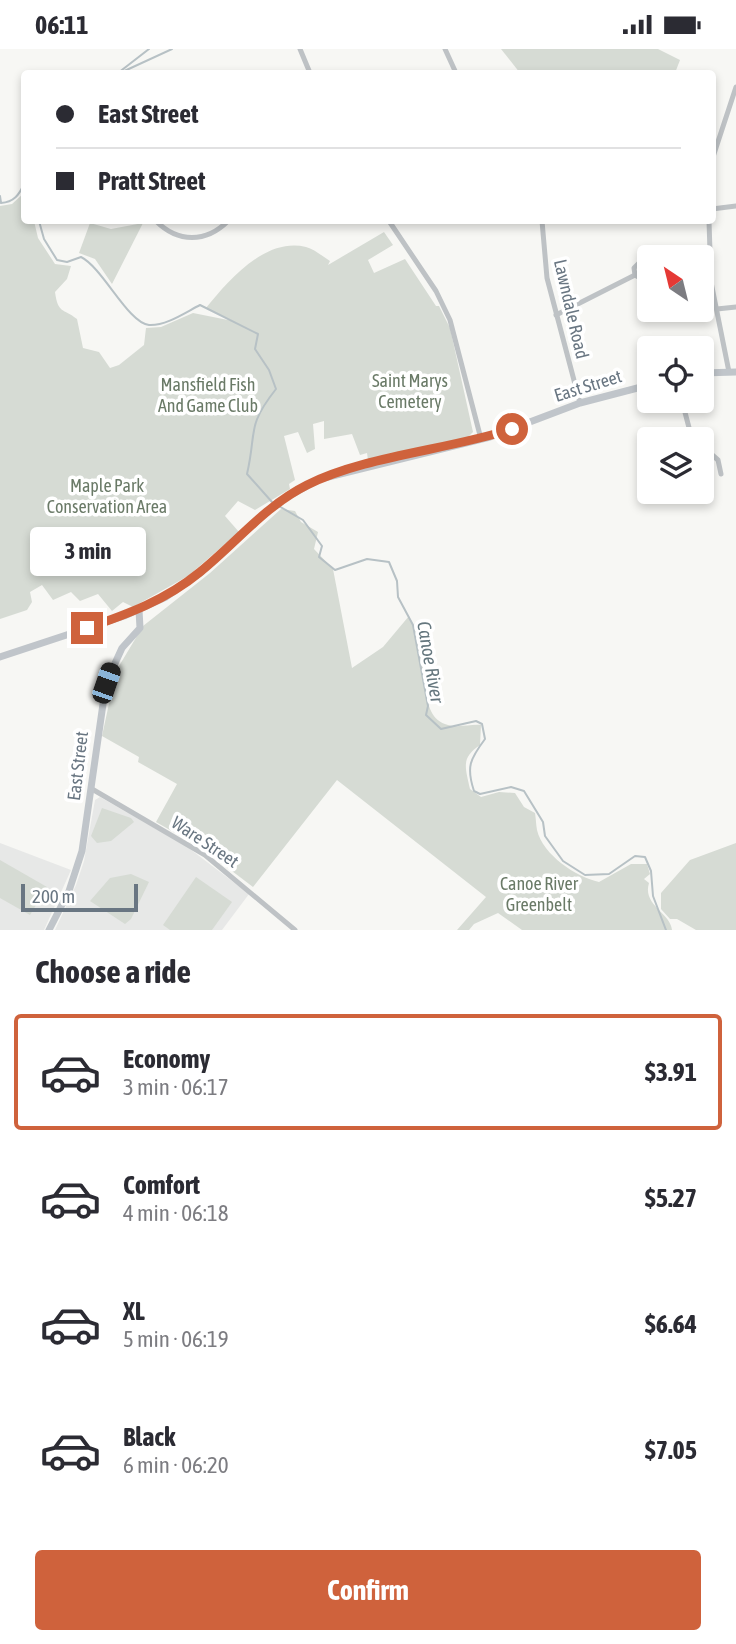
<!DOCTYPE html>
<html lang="en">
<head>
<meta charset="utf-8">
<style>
  body { margin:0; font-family:"Asap Condensed",sans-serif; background:#f2f2f3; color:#2b2b33; height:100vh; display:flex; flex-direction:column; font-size:26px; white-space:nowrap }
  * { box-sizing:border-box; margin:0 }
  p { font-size:23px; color:#7c7c81 }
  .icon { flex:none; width:38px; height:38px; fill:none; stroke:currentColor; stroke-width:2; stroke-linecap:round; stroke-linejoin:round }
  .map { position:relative; height:881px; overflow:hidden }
  .details { display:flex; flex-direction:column; background:#fff; flex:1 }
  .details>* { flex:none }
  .banner { position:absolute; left:21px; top:21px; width:695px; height:154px; border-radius:7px; box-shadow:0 4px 10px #0003; display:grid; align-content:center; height:154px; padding:0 35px; background:#fff }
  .needle { width:46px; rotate:325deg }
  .fabs { position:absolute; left:637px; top:196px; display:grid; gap:14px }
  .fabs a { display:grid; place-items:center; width:77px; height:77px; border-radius:7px; background:#fff; box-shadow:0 4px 10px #0003; font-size:35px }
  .scale { position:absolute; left:21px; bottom:18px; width:117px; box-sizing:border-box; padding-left:7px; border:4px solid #697682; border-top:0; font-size:19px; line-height:24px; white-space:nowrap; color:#697682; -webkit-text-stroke:5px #fff; paint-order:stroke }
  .end { position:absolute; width:32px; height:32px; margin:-16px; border:9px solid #cf623c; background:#fff; box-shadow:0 0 0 4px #fff }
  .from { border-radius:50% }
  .bubble { position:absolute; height:49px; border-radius:7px; background:#fff; box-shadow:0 4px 10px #0003; font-size:23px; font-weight:700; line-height:49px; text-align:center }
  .car { position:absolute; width:21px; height:42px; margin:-21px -10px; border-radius:9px; box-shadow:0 0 5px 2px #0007; background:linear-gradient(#222 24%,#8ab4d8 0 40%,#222 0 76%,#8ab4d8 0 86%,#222 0) }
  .banner b { display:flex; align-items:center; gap:24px; height:66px; font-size:26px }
  .banner b+b { border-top:2px solid #e1e1e2 }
  .banner i { width:18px; height:18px; background:#2b2b33 }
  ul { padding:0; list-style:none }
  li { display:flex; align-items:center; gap:21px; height:116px; margin:0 14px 10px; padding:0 21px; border:4px solid transparent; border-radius:7px }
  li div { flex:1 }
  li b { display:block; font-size:26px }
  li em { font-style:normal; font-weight:700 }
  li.active { border-color:#cf623c }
  li>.icon { width:63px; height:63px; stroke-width:1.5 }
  h2 { padding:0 35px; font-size:32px; line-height:84px }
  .button { display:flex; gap:14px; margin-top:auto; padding:14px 35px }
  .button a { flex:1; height:80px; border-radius:7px; background:#cf623c; color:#fff; font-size:28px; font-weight:700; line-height:80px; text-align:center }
  .status { display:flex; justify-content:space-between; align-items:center; height:49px; padding:0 35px; background:#fff; direction:ltr }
  .status svg { height:19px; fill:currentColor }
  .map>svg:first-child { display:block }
  .built { fill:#e7e8e7 }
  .green { fill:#d6dbd4 }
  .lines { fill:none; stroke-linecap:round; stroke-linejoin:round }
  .stream { stroke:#b7c1c5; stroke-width:2 }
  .minor { stroke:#bec2c5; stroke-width:5 }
  .major { stroke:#c0c5ca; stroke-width:7 }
  .route { stroke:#cf623c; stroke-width:9 }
  .labels { text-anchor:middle; stroke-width:7; stroke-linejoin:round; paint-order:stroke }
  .street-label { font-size:18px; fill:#697682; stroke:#fff }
  .park-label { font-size:18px; fill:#6a7a67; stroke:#fff }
  .water-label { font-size:19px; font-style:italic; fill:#65777e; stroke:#fff }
</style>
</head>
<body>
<div class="status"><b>06:11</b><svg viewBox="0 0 49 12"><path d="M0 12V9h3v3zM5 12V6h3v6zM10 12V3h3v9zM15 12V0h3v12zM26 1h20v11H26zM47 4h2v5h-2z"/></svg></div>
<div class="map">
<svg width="736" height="881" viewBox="0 0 736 881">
  <rect width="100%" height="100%" fill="#f7f7f4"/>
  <!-- built -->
  <g class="built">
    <polygon points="100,748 186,797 249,845 222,881 55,881 76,836 84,812 95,751"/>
    <polygon points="0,794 71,821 44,881 0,881"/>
  </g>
  <!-- green -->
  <g class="green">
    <polygon points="501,0 658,0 680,11 675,24 520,24"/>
    <path d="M24,144V172H34L38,189L55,215L71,217L67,230L55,243C58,265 63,259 77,270L83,299L99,303L110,319L119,316L144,296L146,279L161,278L193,264L233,272L206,259C228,232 265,188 306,198C314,200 322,207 330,212L328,216L384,183L393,196L368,211L374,224L405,210L436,257H439L450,279L473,383L468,388L368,411L367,404L360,406L352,385L324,390V372L313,375L315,400L307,404L298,383L284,387L295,431L289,435L290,440L255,461L238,452L225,467L239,483L188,527L133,558L123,553L112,562L98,545L80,552L71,543L53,551L42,536L30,543L32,553L27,561L0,570V157L12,155Z"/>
    <polygon points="90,174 111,180 143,174 112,235 95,210 79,204"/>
    <path d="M281,460L295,462L301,473L318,483L314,500L333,520L352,619L383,598L409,567C412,577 418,582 421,591C429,614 416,668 448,676C458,679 471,675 481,676L480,696C461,709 465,717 470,740L481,748L499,743L515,744L524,758L535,764C536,770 536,776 537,781C543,806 576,828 599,833L631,815H647L650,825L644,830L649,834C642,856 671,864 672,881H522L498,864L474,875L469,881H457L486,848L337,731L253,838L203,800L156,773L177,735L138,713L139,708L102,687L116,622L143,577L210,524Z"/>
    <polygon points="102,759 131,769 134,773 111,792 97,794 91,787"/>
    <polygon points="736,794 736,881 696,881 677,870 670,870 661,860 661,844 690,811"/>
    <polygon points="0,811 47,838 30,866 0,849"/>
    <polygon points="131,825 149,833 131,870 125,875 90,852 110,829"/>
    <polygon points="196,828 232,853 212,881 170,881 163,876"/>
  </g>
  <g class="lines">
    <!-- stream -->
    <g class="stream">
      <polyline points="118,24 149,0"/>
      <polyline points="120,24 172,0"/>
      <path d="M0,147L1,154C14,153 19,146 24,135"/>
      <path d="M39,172L44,190L57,211L67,213L81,208C103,219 128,274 149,276C166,277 186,263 200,256L258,285L255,300L269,321L276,340C246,378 257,382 247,425L272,453"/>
      <path d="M277,456L303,471L322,497L319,508L335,521L367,510L389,513L397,532L398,548L413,576L428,657L426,666L441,680L476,672L482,675L485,690C470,710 466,718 474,742L480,745L511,738L524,742L543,773L545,787L563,812L585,826L609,825L635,807L645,808L651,822L653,847L666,881"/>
    </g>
    <!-- minor -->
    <g class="minor">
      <polyline points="300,0 310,24"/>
      <polyline points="445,0 456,24"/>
      <polyline points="712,111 736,38"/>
      <polyline points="712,160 736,157"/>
      <path d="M156,172C178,194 206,194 228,172"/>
      <polyline points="389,172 436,242 450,271 481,390"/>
      <polyline points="542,172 547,229 580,354"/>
      <polyline points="709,172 711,233 729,323"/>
      <polyline points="635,226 634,219 640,213 649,217"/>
      <polyline points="717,260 736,258"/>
      <polyline points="556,266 635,226 642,230 649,225"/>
      <polyline points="682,352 692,390"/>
      <polyline points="702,397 718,411 721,425"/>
      <polyline points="92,740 205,806 295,881"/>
    </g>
    <!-- major -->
    <g class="major">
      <polyline points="702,324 736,323"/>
      <polyline points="0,608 124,567 166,548 199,525 278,453 320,430 490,388 580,354 649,336"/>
      <polyline points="49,881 69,842 82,802 106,634 122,599 140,579 139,561"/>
    </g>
  </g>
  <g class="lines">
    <!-- route -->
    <path class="route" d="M87,579C128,565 166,551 200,523C236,494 265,457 307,436C364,407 448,401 512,380"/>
  </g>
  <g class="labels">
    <!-- street labels -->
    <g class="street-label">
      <text transform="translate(571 260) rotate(77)" y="6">Lawndale Road</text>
      <text transform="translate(588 337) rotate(-17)" y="6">East Street</text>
      <text transform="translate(78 717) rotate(-83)" y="6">East Street</text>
      <text transform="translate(205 793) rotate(34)" y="6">Ware Street</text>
    </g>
    <!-- park labels -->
    <g class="park-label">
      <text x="410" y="338">Saint Marys<tspan x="410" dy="21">Cemetery</tspan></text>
      <text x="208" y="342">Mansfield Fish<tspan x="208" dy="21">And Game Club</tspan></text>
      <text x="107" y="443">Maple Park<tspan x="107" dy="21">Conservation Area</tspan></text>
      <text x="539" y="841">Canoe River<tspan x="539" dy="21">Greenbelt</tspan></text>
    </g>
    <!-- water labels -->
    <g class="water-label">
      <text transform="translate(431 613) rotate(80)" y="7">Canoe River</text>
    </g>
  </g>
</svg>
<div class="fabs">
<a><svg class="needle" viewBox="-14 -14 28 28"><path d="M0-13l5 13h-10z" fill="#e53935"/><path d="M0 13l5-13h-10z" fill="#7c7c81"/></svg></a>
<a><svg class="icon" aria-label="locate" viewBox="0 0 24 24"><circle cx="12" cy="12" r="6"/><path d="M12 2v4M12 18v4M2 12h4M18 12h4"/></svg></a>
<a><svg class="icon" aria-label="layers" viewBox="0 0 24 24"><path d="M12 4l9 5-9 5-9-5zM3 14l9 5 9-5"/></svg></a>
</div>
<div class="scale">200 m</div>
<i class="end from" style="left:512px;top:380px"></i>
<i class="end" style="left:87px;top:579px"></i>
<div class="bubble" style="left:30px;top:478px;width:116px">3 min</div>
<i class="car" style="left:106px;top:634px;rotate:19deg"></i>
<div class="banner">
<b><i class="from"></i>East Street</b>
<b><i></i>Pratt Street</b>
</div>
</div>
<section class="details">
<h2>Choose a ride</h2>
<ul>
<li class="active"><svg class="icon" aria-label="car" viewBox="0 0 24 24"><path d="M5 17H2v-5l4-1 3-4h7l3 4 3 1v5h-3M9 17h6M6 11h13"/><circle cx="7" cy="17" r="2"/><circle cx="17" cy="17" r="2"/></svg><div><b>Economy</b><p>3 min · 06:17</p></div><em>$3.91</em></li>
<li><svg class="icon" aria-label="car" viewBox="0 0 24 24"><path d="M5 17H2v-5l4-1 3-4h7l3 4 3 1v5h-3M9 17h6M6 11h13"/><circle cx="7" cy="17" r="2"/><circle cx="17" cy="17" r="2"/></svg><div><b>Comfort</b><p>4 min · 06:18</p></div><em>$5.27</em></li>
<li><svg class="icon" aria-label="car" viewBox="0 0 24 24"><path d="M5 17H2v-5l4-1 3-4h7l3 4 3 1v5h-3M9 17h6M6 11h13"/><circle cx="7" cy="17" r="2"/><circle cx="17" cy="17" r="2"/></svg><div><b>XL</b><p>5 min · 06:19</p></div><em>$6.64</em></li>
<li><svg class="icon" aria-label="car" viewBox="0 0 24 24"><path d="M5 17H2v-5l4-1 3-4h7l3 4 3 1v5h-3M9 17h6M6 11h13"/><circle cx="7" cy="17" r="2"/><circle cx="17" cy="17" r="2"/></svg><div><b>Black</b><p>6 min · 06:20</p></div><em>$7.05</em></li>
</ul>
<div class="button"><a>Confirm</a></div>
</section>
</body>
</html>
